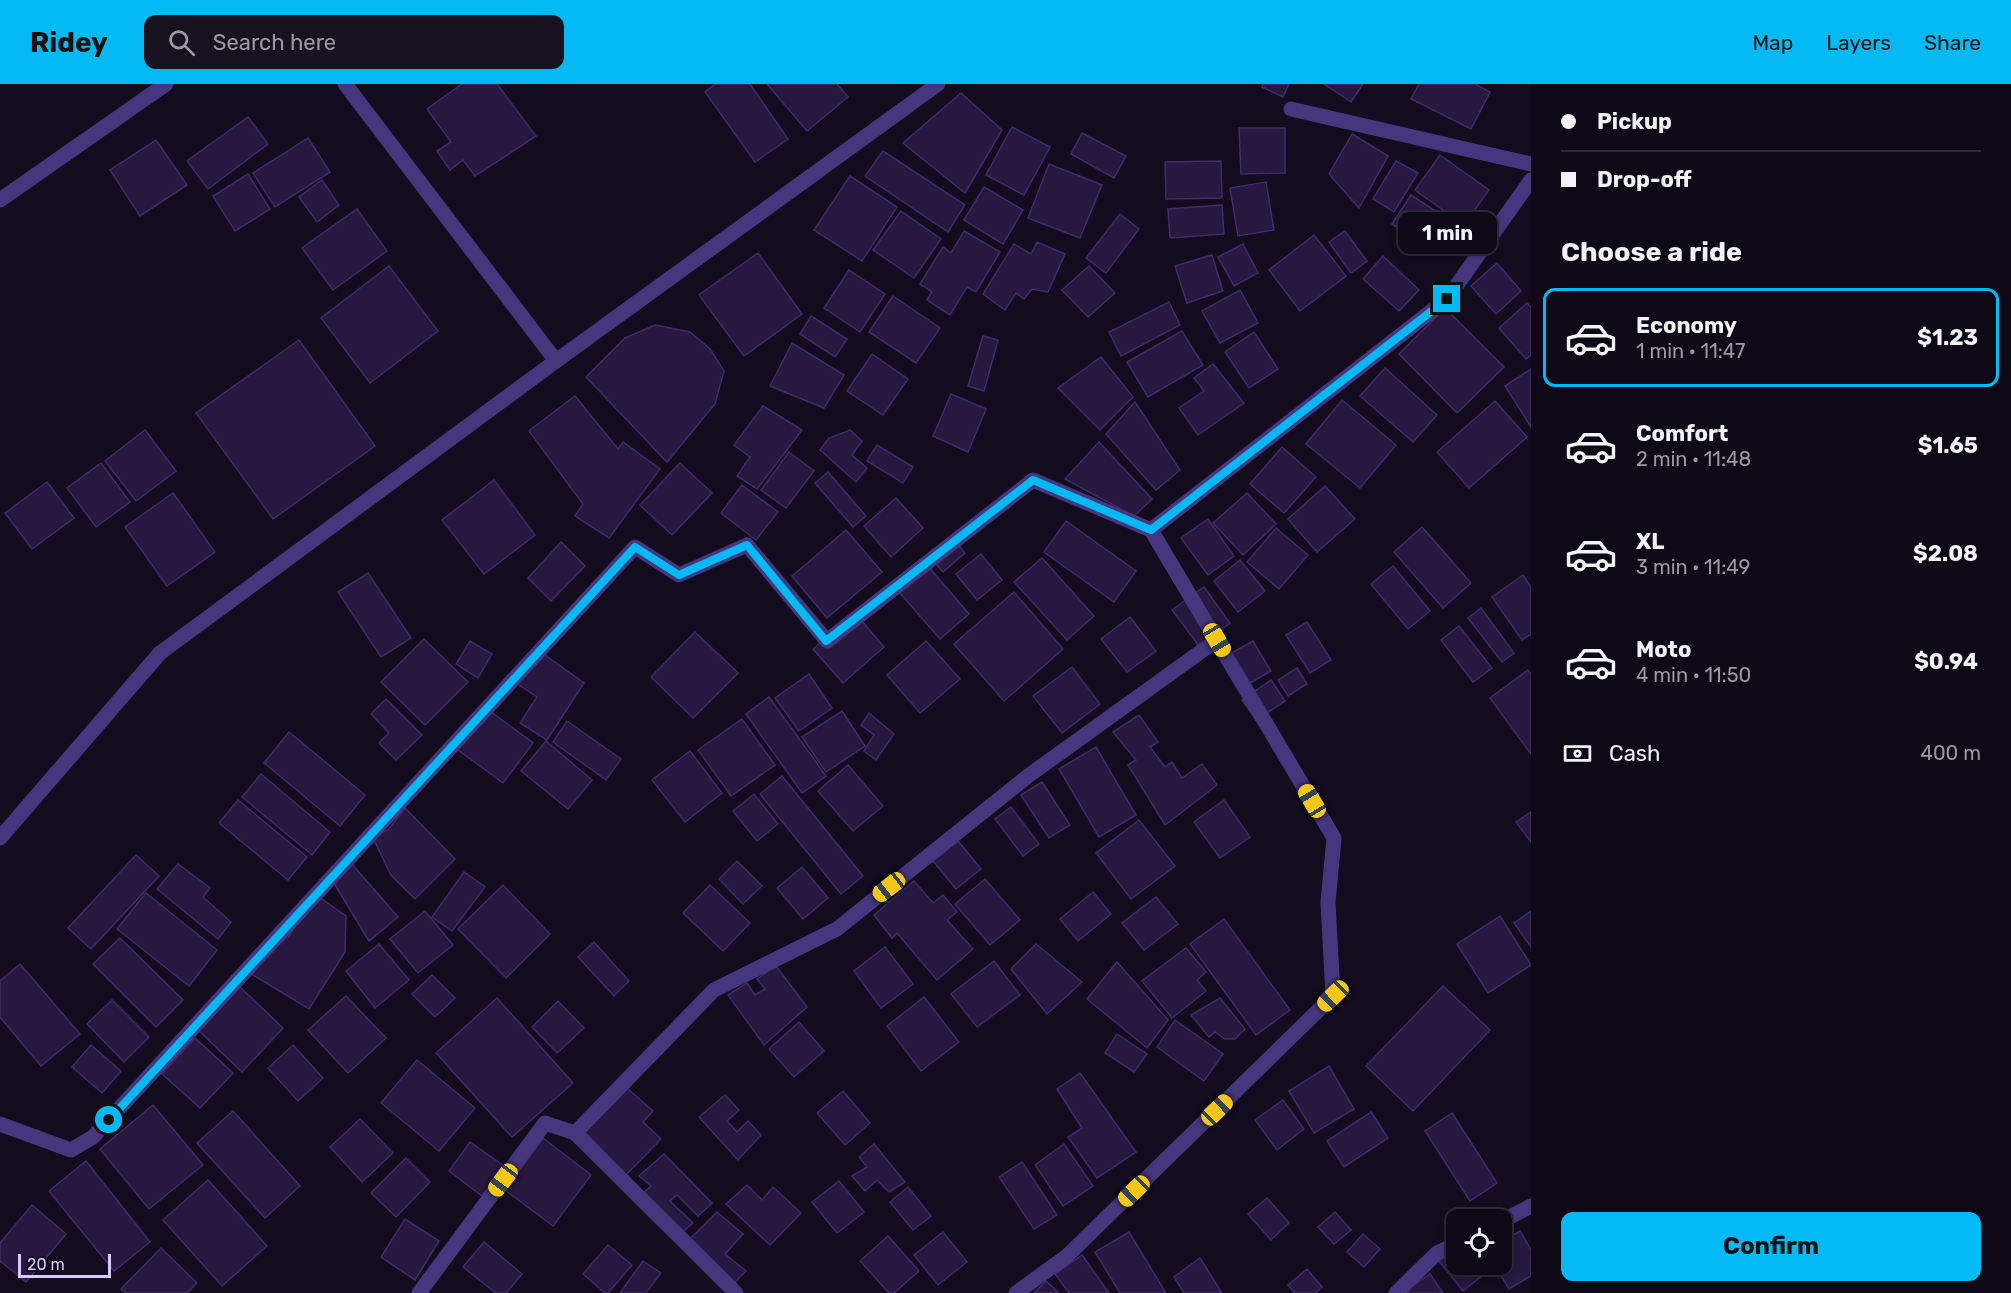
<!DOCTYPE html>
<html lang="en">
<head>
<meta charset="utf-8">
<style>
  body { margin:0; font-family:Rubik,sans-serif; background:#17121f; color:#f1f3f6; height:100vh; display:flex; flex-direction:column; font-size:22px; white-space:nowrap }
  * { box-sizing:border-box; margin:0 }
  p { font-size:20px; color:#9b9aa1 }
  .icon { flex:none; width:33px; height:33px; fill:none; stroke:currentColor; stroke-width:2; stroke-linecap:round; stroke-linejoin:round }
  .map { position:relative; flex:1; overflow:hidden }
  .panel { display:flex; flex-direction:column; background:#0e0916; width:480px }
  .panel>* { flex:none }
  .banner { display:grid; align-content:center; height:132px; padding:0 30px; background:#0e0916 }
  .buttons { position:absolute; left:1446px; top:1125px; display:grid; gap:12px }
  .buttons a { display:grid; place-items:center; width:66px; height:66px; border-radius:12px; background:#0e0916; box-shadow:0 3px 9px #0003,0 0 0 2px #2e2a35; font-size:30px }
  .scale { position:absolute; left:18px; bottom:15px; width:93px; box-sizing:border-box; padding-left:6px; border:3px solid #d7caff; border-top:0; font-size:16px; line-height:21px; white-space:nowrap; color:#d7caff; -webkit-text-stroke:4px #120c1e; paint-order:stroke }
  .end { position:absolute; width:27px; height:27px; margin:-14px; border:8px solid #02b9f3; background:#111; box-shadow:0 0 0 3px #111 }
  .from { border-radius:50% }
  .bubble { position:absolute; height:42px; border-radius:12px; background:#0e0916; box-shadow:0 3px 9px #0003,0 0 0 2px #2e2a35; font-size:20px; font-weight:700; line-height:42px; text-align:center }
  .car { position:absolute; width:18px; height:36px; margin:-18px -9px; border-radius:8px; box-shadow:0 0 4px 2px #0007; background:linear-gradient(#f5c518 24%,#345 0 40%,#f5c518 0 76%,#345 0 86%,#f5c518 0) }
  .banner b { display:flex; align-items:center; gap:21px; height:57px; font-size:22px }
  .banner b+b { border-top:2px solid #2e2a35 }
  .banner i { width:15px; height:15px; background:#f1f3f6 }
  ul { padding:0; list-style:none }
  li { display:flex; align-items:center; gap:18px; height:99px; margin:0 12px 9px; padding:0 18px; border:3px solid transparent; border-radius:12px }
  li div { flex:1 }
  li b { display:block; font-size:22px }
  li em { font-style:normal; font-weight:700 }
  li.on { border-color:#02b9f3 }
  li>.icon { width:54px; height:54px; stroke-width:1.5 }
  h2 { padding:0 30px; font-size:27px; line-height:72px }
  .pay { display:flex; align-items:center; gap:15px; height:66px; padding:0 30px; font-size:22px }
  .pay p { margin-inline-start:auto }
  .action { display:flex; gap:12px; margin-top:auto; padding:12px 30px }
  .action a { flex:1; height:69px; border-radius:12px; background:#02b9f3; color:#111; font-size:24px; font-weight:700; line-height:69px; text-align:center }
  header { display:flex; align-items:center; gap:36px; box-sizing:border-box; height:84px; padding:0 30px; background:#02b9f3; color:#111 }
  header strong { font-size:28px }
  nav { display:flex; gap:33px; margin-inline-start:auto; font-size:21px }
  .search { width:420px; height:54px; background:#17121f; display:flex; align-items:center; gap:15px; box-sizing:border-box; padding:0 21px; border-radius:12px; color:#9b9aa1; font-size:22px }
  main { display:flex; flex:1; min-height:0 }
  .map>svg:first-child { display:block }
  .building { fill:#26183f; stroke:#402b6b; stroke-width:1.5 }
  .lines { fill:none; stroke-linecap:round; stroke-linejoin:round }
  .minor { stroke:#44377d; stroke-width:15 }
  .route { stroke:#02b9f3; stroke-width:8 }
</style>
</head>
<body>
<header>
<strong>Ridey</strong>
<div class="search"><svg class="icon" aria-label="search" viewBox="0 0 24 24"><circle cx="10" cy="10" r="6"/><path d="M15 15l6 6"/></svg>Search here</div>
<nav><a>Map</a><a>Layers</a><a>Share</a></nav>
</header>
<main>
<div class="map">
<svg width="1531" height="1209" viewBox="0 0 1531 1209">
  <rect width="100%" height="100%" fill="#120c1e"/>
  <!-- building -->
  <g class="building">
    <polygon points="462,0 497,0 536,52 475,92 463,76 450,86 437,67 451,58 427,25"/>
    <polygon points="715,0 750,0 788,55 755,78 705,8"/>
    <polygon points="767,0 837,0 848,13 807,47"/>
    <polygon points="1263,0 1289,0 1283,13 1262,3"/>
    <polygon points="1324,0 1363,0 1351,18"/>
    <polygon points="1419,0 1475,0 1490,8 1471,45 1411,15"/>
    <polygon points="961,9 1002,46 965,109 903,59"/>
    <polygon points="248,33 268,60 208,105 187,77"/>
    <polygon points="1012,43 1050,63 1024,111 986,91"/>
    <polygon points="1239,44 1285,44 1285,89 1241,90"/>
    <polygon points="1082,49 1126,72 1114,94 1071,70"/>
    <polygon points="1352,50 1388,72 1359,124 1329,90"/>
    <polygon points="308,54 330,88 275,123 253,89"/>
    <polygon points="156,56 187,101 140,132 110,86"/>
    <polygon points="883,67 965,121 948,148 865,92"/>
    <polygon points="1440,71 1489,106 1464,141 1415,106"/>
    <polygon points="1221,77 1222,114 1166,115 1165,78"/>
    <polygon points="1396,77 1418,89 1394,128 1373,115"/>
    <polygon points="1049,80 1102,101 1080,154 1028,134"/>
    <polygon points="248,90 270,125 235,147 213,112"/>
    <polygon points="850,92 897,123 862,177 814,146"/>
    <polygon points="322,96 339,121 317,138 299,113"/>
    <polygon points="1266,98 1274,146 1238,152 1230,104"/>
    <polygon points="984,103 1023,126 1003,160 964,136"/>
    <polygon points="1411,111 1449,136 1430,165 1392,140"/>
    <polygon points="1222,121 1224,150 1170,154 1168,125"/>
    <polygon points="357,125 387,167 333,206 302,164"/>
    <polygon points="901,127 941,155 914,194 873,166"/>
    <polygon points="1120,130 1139,145 1106,189 1086,174"/>
    <polygon points="964,147 1000,168 976,208 967,203 950,231 927,216 932,208 920,200 943,163 951,169"/>
    <polygon points="1345,147 1367,177 1351,189 1329,158"/>
    <polygon points="1314,151 1346,192 1300,227 1269,186"/>
    <polygon points="1037,158 1065,170 1048,208 1032,205 1024,215 1016,209 1005,226 983,210 1014,160 1031,170"/>
    <polygon points="1243,160 1258,189 1234,202 1218,173"/>
    <polygon points="758,169 802,230 744,272 699,211"/>
    <polygon points="1212,171 1223,207 1187,219 1175,182"/>
    <polygon points="1383,172 1419,206 1399,227 1363,195"/>
    <polygon points="1497,179 1521,207 1496,230 1471,202"/>
    <polygon points="389,182 438,247 370,299 321,234"/>
    <polygon points="1089,182 1115,209 1088,233 1062,206"/>
    <polygon points="849,186 885,210 860,248 824,224"/>
    <polygon points="1240,206 1258,239 1220,259 1202,227"/>
    <polygon points="893,212 940,244 916,279 869,248"/>
    <polygon points="1169,218 1180,241 1121,272 1109,248"/>
    <polygon points="1527,219 1531,223 1531,271 1526,275 1499,244"/>
    <polygon points="1445,224 1504,283 1457,329 1399,270"/>
    <polygon points="811,232 847,255 835,273 800,250"/>
    <polygon points="655,241 690,248 710,265 724,287 715,320 667,378 586,293 625,254"/>
    <polygon points="1182,247 1203,281 1148,313 1127,278"/>
    <polygon points="1254,248 1278,285 1249,304 1225,268"/>
    <polygon points="983,252 998,256 984,307 968,302"/>
    <polygon points="299,256 375,362 273,435 196,329"/>
    <polygon points="792,259 844,291 824,324 770,302"/>
    <polygon points="872,270 908,295 883,331 847,307"/>
    <polygon points="1101,273 1133,313 1100,346 1058,304"/>
    <polygon points="1213,280 1244,319 1198,351 1179,324 1204,307 1194,294"/>
    <polygon points="1385,284 1437,331 1413,358 1360,312"/>
    <polygon points="1531,285 1531,343 1505,302"/>
    <polygon points="951,310 986,325 968,368 933,352"/>
    <polygon points="575,312 618,365 623,358 660,385 609,454 575,432 583,420 529,347"/>
    <polygon points="1342,316 1396,361 1360,404 1306,360"/>
    <polygon points="1495,317 1527,353 1469,404 1437,368"/>
    <polygon points="1135,318 1180,386 1156,406 1106,350"/>
    <polygon points="763,322 802,346 757,405 737,392 750,373 734,361"/>
    <polygon points="145,346 176,387 136,417 105,377"/>
    <polygon points="850,346 862,357 852,371 867,384 856,398 820,366 829,354"/>
    <polygon points="1099,358 1152,415 1134,432 1065,395"/>
    <polygon points="877,361 913,383 903,399 867,377"/>
    <polygon points="1282,363 1316,393 1284,429 1250,400"/>
    <polygon points="789,368 814,387 786,424 761,406"/>
    <polygon points="101,379 130,418 96,443 67,404"/>
    <polygon points="680,379 712,409 672,451 640,421"/>
    <polygon points="828,388 866,432 853,443 815,399"/>
    <polygon points="494,396 535,451 484,490 442,436"/>
    <polygon points="47,398 74,434 32,465 5,429"/>
    <polygon points="742,401 778,428 756,456 721,429"/>
    <polygon points="1325,402 1355,435 1317,468 1288,435"/>
    <polygon points="173,409 215,468 167,502 125,443"/>
    <polygon points="1247,409 1276,440 1243,471 1213,439"/>
    <polygon points="896,414 923,444 891,473 864,442"/>
    <polygon points="1208,435 1234,472 1208,491 1181,454"/>
    <polygon points="1066,437 1136,487 1114,518 1044,468"/>
    <polygon points="1422,443 1471,499 1443,524 1394,468"/>
    <polygon points="1276,444 1308,471 1279,505 1247,478"/>
    <polygon points="846,446 882,488 827,534 792,492"/>
    <polygon points="953,455 965,469 943,488 931,474"/>
    <polygon points="561,458 585,482 551,517 528,494"/>
    <polygon points="981,470 1002,496 977,516 956,490"/>
    <polygon points="1042,474 1094,532 1067,556 1014,498"/>
    <polygon points="1240,476 1265,507 1238,528 1214,497"/>
    <polygon points="928,482 969,530 940,555 899,508"/>
    <polygon points="1393,482 1430,527 1408,545 1371,500"/>
    <polygon points="368,489 411,554 381,573 338,508"/>
    <polygon points="1523,491 1531,503 1531,550 1522,556 1492,513"/>
    <polygon points="1204,503 1230,539 1199,562 1172,526"/>
    <polygon points="1014,508 1063,565 1004,617 954,560"/>
    <polygon points="1481,524 1514,569 1502,578 1468,534"/>
    <polygon points="855,529 884,563 843,599 813,565"/>
    <polygon points="1130,533 1156,567 1127,588 1101,555"/>
    <polygon points="1307,538 1331,576 1310,589 1286,551"/>
    <polygon points="1459,542 1492,584 1473,598 1441,556"/>
    <polygon points="695,548 738,589 693,634 651,593"/>
    <polygon points="424,555 468,598 425,641 381,598"/>
    <polygon points="470,557 492,570 478,594 456,580"/>
    <polygon points="926,557 960,595 920,629 887,591"/>
    <polygon points="1253,557 1271,587 1245,602 1226,572"/>
    <polygon points="538,566 584,599 547,656 520,639 537,613 516,599"/>
    <polygon points="1072,583 1100,620 1062,649 1033,612"/>
    <polygon points="1297,584 1307,600 1288,612 1278,596"/>
    <polygon points="1528,586 1531,590 1531,670 1490,614"/>
    <polygon points="809,590 832,624 799,647 775,614"/>
    <polygon points="1271,596 1285,617 1256,636 1242,616"/>
    <polygon points="769,613 826,692 802,709 746,630"/>
    <polygon points="386,615 422,651 396,676 379,659 389,649 371,630"/>
    <polygon points="486,624 533,659 503,699 457,665"/>
    <polygon points="842,627 865,662 826,688 802,653"/>
    <polygon points="869,629 894,650 876,676 864,667 874,651 861,641"/>
    <polygon points="1139,631 1158,658 1150,663 1165,683 1172,678 1182,694 1202,680 1217,701 1165,741 1128,681 1136,676 1113,648"/>
    <polygon points="742,635 775,681 731,712 698,666"/>
    <polygon points="567,637 621,675 606,696 553,658"/>
    <polygon points="289,648 365,711 340,742 264,679"/>
    <polygon points="546,657 592,696 568,725 521,687"/>
    <polygon points="1096,663 1136,731 1099,753 1059,685"/>
    <polygon points="690,667 722,709 685,738 652,696"/>
    <polygon points="848,681 883,722 853,747 818,707"/>
    <polygon points="261,690 330,748 312,771 242,713"/>
    <polygon points="782,692 863,792 841,810 760,710"/>
    <polygon points="1042,698 1070,741 1049,754 1021,711"/>
    <polygon points="754,710 778,740 757,757 733,727"/>
    <polygon points="238,716 307,773 288,796 219,739"/>
    <polygon points="1224,716 1250,753 1220,774 1194,738"/>
    <polygon points="1011,723 1039,760 1023,772 995,735"/>
    <polygon points="405,724 455,775 415,815 391,791 372,752 388,746"/>
    <polygon points="1531,728 1531,758 1516,738"/>
    <polygon points="1139,736 1175,782 1131,815 1096,769"/>
    <polygon points="958,757 981,785 956,805 933,777"/>
    <polygon points="136,771 159,792 91,865 68,844"/>
    <polygon points="737,777 762,802 743,820 719,795"/>
    <polygon points="351,779 398,833 369,857 334,799"/>
    <polygon points="178,780 210,804 203,813 231,838 218,855 157,805"/>
    <polygon points="802,783 828,814 803,835 777,804"/>
    <polygon points="464,788 485,803 452,847 432,833"/>
    <polygon points="985,795 1020,836 990,861 955,820"/>
    <polygon points="914,797 933,819 943,811 957,828 947,836 973,865 937,896 897,849 892,854 874,831"/>
    <polygon points="503,801 550,850 506,894 458,845"/>
    <polygon points="710,801 750,839 723,867 683,829"/>
    <polygon points="1093,808 1111,830 1078,857 1060,835"/>
    <polygon points="146,809 217,866 189,902 117,845"/>
    <polygon points="316,811 346,832 345,868 309,925 248,888 289,852"/>
    <polygon points="1156,813 1178,840 1144,866 1122,839"/>
    <polygon points="425,827 453,861 418,889 390,855"/>
    <polygon points="1531,827 1531,863 1514,839"/>
    <polygon points="1500,832 1531,881 1488,909 1457,860"/>
    <polygon points="1224,835 1290,926 1256,951 1190,860"/>
    <polygon points="120,854 183,916 156,943 93,880"/>
    <polygon points="594,858 629,897 614,912 578,873"/>
    <polygon points="379,860 409,896 375,924 346,887"/>
    <polygon points="1036,860 1082,898 1047,930 1011,885"/>
    <polygon points="885,863 913,900 881,924 854,887"/>
    <polygon points="1186,864 1206,888 1197,896 1206,907 1172,934 1142,897"/>
    <polygon points="994,877 1020,911 977,943 951,910"/>
    <polygon points="1117,878 1168,936 1147,964 1087,915"/>
    <polygon points="20,880 80,950 41,982 0,933 0,897"/>
    <polygon points="776,882 807,923 764,961 728,911 747,899 755,911 765,905 757,895"/>
    <polygon points="432,891 455,914 435,933 412,910"/>
    <polygon points="238,901 283,944 242,988 197,945"/>
    <polygon points="1443,902 1490,946 1413,1027 1366,982"/>
    <polygon points="346,912 386,954 348,989 308,946"/>
    <polygon points="924,913 959,958 921,987 887,942"/>
    <polygon points="497,914 573,999 512,1053 436,969"/>
    <polygon points="1220,914 1245,945 1235,955 1225,955 1215,948 1209,953 1191,931"/>
    <polygon points="112,916 149,953 124,978 87,940"/>
    <polygon points="558,917 584,944 557,969 532,943"/>
    <polygon points="1175,936 1223,970 1204,997 1157,963"/>
    <polygon points="799,938 824,967 794,993 769,965"/>
    <polygon points="1117,950 1147,970 1134,988 1105,969"/>
    <polygon points="195,954 233,989 200,1024 162,990"/>
    <polygon points="91,961 121,987 102,1009 72,983"/>
    <polygon points="293,961 323,994 298,1017 268,984"/>
    <polygon points="417,976 475,1024 439,1067 381,1019"/>
    <polygon points="1329,982 1354,1025 1314,1049 1289,1007"/>
    <polygon points="1080,989 1136,1068 1097,1094 1068,1053 1082,1044 1057,1005"/>
    <polygon points="619,997 653,1027 643,1038 661,1055 626,1091 577,1040"/>
    <polygon points="843,1007 870,1039 845,1061 817,1029"/>
    <polygon points="725,1011 739,1026 727,1037 737,1048 748,1037 761,1051 738,1076 699,1033"/>
    <polygon points="1283,1016 1304,1045 1277,1066 1255,1036"/>
    <polygon points="153,1021 203,1081 149,1125 100,1065"/>
    <polygon points="233,1027 300,1102 265,1134 197,1059"/>
    <polygon points="1371,1028 1388,1054 1344,1083 1327,1057"/>
    <polygon points="1452,1029 1497,1099 1470,1117 1425,1047"/>
    <polygon points="360,1035 393,1069 362,1098 330,1063"/>
    <polygon points="543,1054 591,1091 553,1142 505,1106"/>
    <polygon points="470,1058 504,1082 482,1112 449,1087"/>
    <polygon points="874,1060 905,1098 889,1108 877,1096 865,1107 852,1092 867,1083 859,1073"/>
    <polygon points="1064,1060 1093,1102 1063,1122 1035,1081"/>
    <polygon points="664,1070 712,1119 698,1132 677,1111 670,1117 693,1139 678,1152 641,1111 651,1102 639,1092"/>
    <polygon points="406,1074 430,1098 396,1133 371,1109"/>
    <polygon points="86,1077 150,1158 114,1187 49,1107"/>
    <polygon points="1022,1078 1057,1131 1034,1145 999,1093"/>
    <polygon points="208,1096 267,1162 222,1202 163,1136"/>
    <polygon points="839,1097 864,1128 837,1149 812,1118"/>
    <polygon points="747,1101 762,1116 773,1103 801,1129 770,1161 726,1120"/>
    <polygon points="908,1103 931,1132 913,1146 890,1118"/>
    <polygon points="1267,1114 1289,1139 1271,1156 1248,1130"/>
    <polygon points="32,1121 66,1150 26,1198 0,1177 0,1159"/>
    <polygon points="717,1128 743,1150 725,1170 746,1187 729,1204 686,1159"/>
    <polygon points="1335,1128 1351,1146 1334,1160 1318,1143"/>
    <polygon points="405,1135 439,1157 415,1196 381,1173"/>
    <polygon points="1520,1147 1531,1166 1531,1192 1509,1205 1494,1180 1502,1180 1502,1157"/>
    <polygon points="943,1148 967,1178 938,1201 914,1171"/>
    <polygon points="1129,1148 1166,1209 1120,1209 1095,1168"/>
    <polygon points="1363,1150 1380,1165 1364,1183 1347,1168"/>
    <polygon points="888,1152 919,1187 894,1209 889,1209 860,1177"/>
    <polygon points="484,1158 522,1190 506,1209 496,1209 463,1183"/>
    <polygon points="608,1161 632,1181 608,1209 605,1209 583,1190"/>
    <polygon points="1456,1163 1456,1180 1491,1180 1493,1183 1463,1207 1439,1177"/>
    <polygon points="161,1164 197,1199 187,1209 126,1209 121,1205"/>
    <polygon points="1082,1171 1109,1209 1069,1209 1055,1190"/>
    <polygon points="1200,1174 1222,1209 1184,1209 1174,1193"/>
    <polygon points="643,1177 661,1189 646,1209 620,1209"/>
    <polygon points="1307,1185 1322,1203 1315,1209 1295,1209 1288,1201"/>
    <polygon points="1430,1190 1443,1209 1402,1209"/>
    <polygon points="1046,1197 1059,1209 1034,1209"/>
  </g>
  <g class="lines">
    <!-- minor -->
    <g class="minor">
      <polyline points="345,0 556,277"/>
      <polyline points="1291,25 1531,80"/>
      <polyline points="0,116 166,0"/>
      <polyline points="0,754 160,569 556,277 938,0"/>
      <polyline points="0,1040 71,1066 93,1053 635,463 679,491 747,461 827,557 1033,396 1151,446 1447,215 1531,96"/>
      <polyline points="1502,1137 1531,1122"/>
      <polyline points="419,1209 545,1039 575,1049"/>
      <polyline points="736,1209 575,1049 714,906 837,845 1028,692 1217,556"/>
      <polyline points="1016,1209 1067,1172 1333,912 1328,818 1334,754 1151,446"/>
      <polyline points="1396,1209 1437,1169 1456,1160"/>
    </g>
  </g>
  <g class="lines">
    <!-- route -->
    <polyline class="route" points="109,1036 635,463 679,491 747,461 826,557 1033,396 1151,446 1447,215"/>
  </g>
</svg>
<div class="buttons">
<a><svg class="icon" aria-label="locate" viewBox="0 0 24 24"><circle cx="12" cy="12" r="6"/><path d="M12 2v4M12 18v4M2 12h4M18 12h4"/></svg></a>
</div>
<div class="scale">20 m</div>
<i class="end from" style="left:109px;top:1036px"></i>
<i class="end" style="left:1447px;top:215px"></i>
<div class="bubble" style="left:1398px;top:128px;width:99px">1 min</div>
<i class="car" style="left:1217px;top:556px;rotate:149deg"></i>
<i class="car" style="left:1312px;top:717px;rotate:329deg"></i>
<i class="car" style="left:889px;top:803px;rotate:232deg"></i>
<i class="car" style="left:1333px;top:912px;rotate:226deg"></i>
<i class="car" style="left:1217px;top:1026px;rotate:46deg"></i>
<i class="car" style="left:503px;top:1096px;rotate:217deg"></i>
<i class="car" style="left:1134px;top:1107px;rotate:226deg"></i>
</div>
<section class="panel">
<div class="banner">
<b><i class="from"></i>Pickup</b>
<b><i></i>Drop-off</b>
</div>
<h2>Choose a ride</h2>
<ul>
<li class="on"><svg class="icon" aria-label="car" viewBox="0 0 24 24"><path d="M5 17H2v-5l4-1 3-4h7l3 4 3 1v5h-3M9 17h6M6 11h13"/><circle cx="7" cy="17" r="2"/><circle cx="17" cy="17" r="2"/></svg><div><b>Economy</b><p>1 min · 11:47</p></div><em>$1.23</em></li>
<li><svg class="icon" aria-label="car" viewBox="0 0 24 24"><path d="M5 17H2v-5l4-1 3-4h7l3 4 3 1v5h-3M9 17h6M6 11h13"/><circle cx="7" cy="17" r="2"/><circle cx="17" cy="17" r="2"/></svg><div><b>Comfort</b><p>2 min · 11:48</p></div><em>$1.65</em></li>
<li><svg class="icon" aria-label="car" viewBox="0 0 24 24"><path d="M5 17H2v-5l4-1 3-4h7l3 4 3 1v5h-3M9 17h6M6 11h13"/><circle cx="7" cy="17" r="2"/><circle cx="17" cy="17" r="2"/></svg><div><b>XL</b><p>3 min · 11:49</p></div><em>$2.08</em></li>
<li><svg class="icon" aria-label="car" viewBox="0 0 24 24"><path d="M5 17H2v-5l4-1 3-4h7l3 4 3 1v5h-3M9 17h6M6 11h13"/><circle cx="7" cy="17" r="2"/><circle cx="17" cy="17" r="2"/></svg><div><b>Moto</b><p>4 min · 11:50</p></div><em>$0.94</em></li>
</ul>
<div class="pay"><svg class="icon" aria-label="cash" viewBox="0 0 24 24"><path d="M3 7h18v10H3z"/><circle cx="12" cy="12" r="2"/></svg>Cash<p>400 m</p></div>
<div class="action"><a>Confirm</a></div>
</section>
</main>
</body>
</html>
